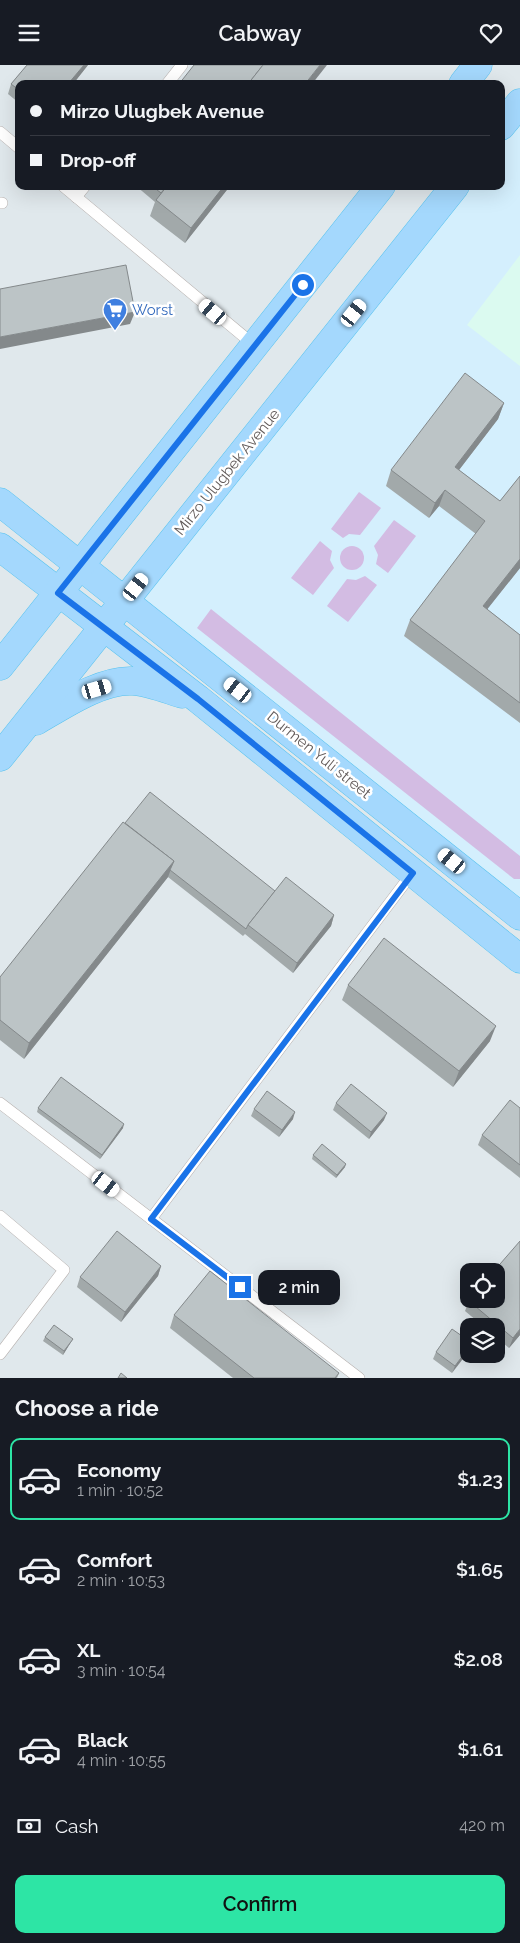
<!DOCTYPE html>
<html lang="en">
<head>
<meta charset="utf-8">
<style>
  body { margin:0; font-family:Raleway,sans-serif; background:#242831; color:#f1f3f6; height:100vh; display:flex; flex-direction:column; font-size:19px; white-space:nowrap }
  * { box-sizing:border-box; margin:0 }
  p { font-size:16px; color:#9ea1a6 }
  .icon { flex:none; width:28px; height:28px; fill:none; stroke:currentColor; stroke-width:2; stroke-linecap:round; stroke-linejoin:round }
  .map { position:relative; height:1313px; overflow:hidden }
  .side { display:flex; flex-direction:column; background:#171b24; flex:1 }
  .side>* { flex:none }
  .banner { position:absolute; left:15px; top:15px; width:490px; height:110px; border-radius:10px; box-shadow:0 5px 20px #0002; display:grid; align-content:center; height:110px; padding:0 15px; background:#171b24 }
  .buttons { position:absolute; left:460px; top:1198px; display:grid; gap:10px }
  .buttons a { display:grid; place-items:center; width:45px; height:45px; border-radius:10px; background:#171b24; box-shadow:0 5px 20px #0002; font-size:25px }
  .end { position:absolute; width:22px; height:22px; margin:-11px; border:6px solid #1a73e8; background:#fff; box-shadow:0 0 0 2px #fff }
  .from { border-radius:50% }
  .bubble { position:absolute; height:35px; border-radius:10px; background:#171b24; box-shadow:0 5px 20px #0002; font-size:16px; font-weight:600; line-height:35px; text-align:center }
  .car { position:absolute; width:15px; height:30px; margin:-15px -8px; border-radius:6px; box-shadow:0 0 4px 1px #0007; background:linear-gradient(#fff 24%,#345 0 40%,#fff 0 76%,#345 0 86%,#fff 0) }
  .banner b { display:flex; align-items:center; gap:18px; height:48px; font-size:19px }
  .banner b+b { border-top:1px solid #363941 }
  .banner i { width:12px; height:12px; background:#f1f3f6 }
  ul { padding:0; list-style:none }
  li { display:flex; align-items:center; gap:15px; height:82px; margin:0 10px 8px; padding:0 5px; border:2px solid transparent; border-radius:10px }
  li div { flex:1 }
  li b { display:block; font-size:19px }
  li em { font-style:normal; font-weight:600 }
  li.active { border-color:#2de5a5 }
  li>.icon { width:45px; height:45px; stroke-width:1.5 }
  h2 { padding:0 15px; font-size:22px; line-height:60px }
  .pay { display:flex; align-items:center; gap:12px; height:55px; padding:0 15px; font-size:19px }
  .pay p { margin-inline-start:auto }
  .cta { display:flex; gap:10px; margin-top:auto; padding:10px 15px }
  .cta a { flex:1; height:58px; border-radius:10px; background:#2de5a5; color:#111; font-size:20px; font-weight:600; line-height:58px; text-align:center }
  header { display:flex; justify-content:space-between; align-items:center; height:65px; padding:0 15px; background:#171b24; font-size:22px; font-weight:600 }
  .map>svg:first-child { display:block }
  .commercial { fill:#d4effd }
  .medical { fill:#dbfaf0 }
  .green { fill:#d3bce3 }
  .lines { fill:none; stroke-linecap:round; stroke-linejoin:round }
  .service-casing { stroke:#b6b0ae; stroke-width:12 }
  .primary-casing { stroke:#57c2ee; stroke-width:29 }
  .service { stroke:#fff; stroke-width:11 }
  .primary { stroke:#a4d8fd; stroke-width:28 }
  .wall { fill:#a2a9aa }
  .shaded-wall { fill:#84898b }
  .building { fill:#bcc4c6; stroke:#84898b }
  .route { stroke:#1a73e8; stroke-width:6 }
  .labels { text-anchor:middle; stroke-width:5; stroke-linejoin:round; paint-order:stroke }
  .shop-label { font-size:15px; fill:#366cbe; stroke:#fff; text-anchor:start }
  .street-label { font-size:15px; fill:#615a59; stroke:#fff }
</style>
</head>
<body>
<header><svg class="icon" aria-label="menu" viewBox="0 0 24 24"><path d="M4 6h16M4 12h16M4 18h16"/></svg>Cabway<svg class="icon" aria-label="heart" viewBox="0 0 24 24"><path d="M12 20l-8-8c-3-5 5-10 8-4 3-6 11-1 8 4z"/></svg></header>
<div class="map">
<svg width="520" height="1313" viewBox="0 0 520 1313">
  <rect width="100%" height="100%" fill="#e0e8ec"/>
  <!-- commercial -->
  <polygon class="commercial" points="520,38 520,851 125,535 455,121 501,121 501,61"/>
  <!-- medical -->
  <polygon class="medical" points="520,190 520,301 467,260"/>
  <!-- green -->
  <g class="green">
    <polygon points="359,427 381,443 360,470 349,469 343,473 331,464"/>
    <polygon points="394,455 416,471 388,508 376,499 378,490 374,481"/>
    <polygon points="320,476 332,486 330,495 334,503 313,530 291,513"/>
    <circle cx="352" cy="493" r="12"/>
    <polygon points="365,511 377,520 348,557 327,541 347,514 356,515"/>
    <polygon points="211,544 520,791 520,814 514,814 197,563"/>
  </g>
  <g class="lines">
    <defs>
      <g id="service">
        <polyline points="167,19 182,0"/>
        <polyline points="0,67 19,83"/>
        <polyline points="63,121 254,280"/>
        <polyline points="76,132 85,121"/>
        <polyline points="0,138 2,138"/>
        <polyline points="0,1038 359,1313"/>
        <polyline points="0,1151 64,1205 0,1289"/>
        <polyline points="151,1154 413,807"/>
      </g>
      <g id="primary">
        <polyline points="463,19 478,0"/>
        <polyline points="501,61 520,38"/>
        <polyline points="0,437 520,851"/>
        <polyline points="0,482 198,634 520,894"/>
        <polyline points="0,601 381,121"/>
        <path d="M36,656C62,641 101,614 133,616C149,617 166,624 182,629"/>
        <polyline points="0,692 455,121"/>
      </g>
    </defs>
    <!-- service casing -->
    <use href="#service" class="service-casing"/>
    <!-- primary casing -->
    <use href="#primary" class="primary-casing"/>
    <!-- service -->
    <use href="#service" class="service"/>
    <!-- primary -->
    <use href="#primary" class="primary"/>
  </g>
  <!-- wall -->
  <g class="wall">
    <polygon points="27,0 88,0 73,19 19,19 19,38 8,29 11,19"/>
    <polygon points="136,121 230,121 185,178 150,151 155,137"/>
    <polygon points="504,338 498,354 459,405 500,436 520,411 520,503 487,544 520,570 520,658 404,571 410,555 476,469 439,441 429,453 386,421 391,405"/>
    <polygon points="125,758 275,826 334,850 331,861 293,908 245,869 243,871 168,812 24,994 0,975 0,912"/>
    <polygon points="348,920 490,976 453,1022 342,935"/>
    <polygon points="336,1038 384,1055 369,1074 333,1045"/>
    <polygon points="38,1043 123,1063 100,1094 37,1047"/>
    <polygon points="520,1043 520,1113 478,1080 482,1070"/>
    <polygon points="254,1044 293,1054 279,1072 251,1051"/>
    <polygon points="313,1090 345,1102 336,1113 312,1094"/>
    <polygon points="161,1201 158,1211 121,1257 77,1222 80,1212"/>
    <polygon points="469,1236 520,1270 509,1283 496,1272 496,1261 483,1261 465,1246"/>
    <polygon points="174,1250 339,1308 337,1313 233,1313 170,1263"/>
    <polygon points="45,1272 73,1274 71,1277 63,1290 43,1276"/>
    <polygon points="469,1276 452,1308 433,1294 436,1287"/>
  </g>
  <!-- shaded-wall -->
  <g class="shaded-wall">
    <polygon points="84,0 88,0 73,19 68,19"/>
    <polygon points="320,0 327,0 312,19 305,19"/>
    <polygon points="224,121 230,121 185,178 191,163"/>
    <polygon points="135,247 130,259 0,284 0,272"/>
    <polygon points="504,338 498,354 449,418 455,402"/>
    <polygon points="445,425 439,441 429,453 435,438"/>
    <polygon points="520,494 520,503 478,556 483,541"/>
    <polygon points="174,796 168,812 24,994 29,978"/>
    <polygon points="334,850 331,861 293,908 297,898"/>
    <polygon points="496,961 490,976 453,1022 459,1006"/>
    <polygon points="295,1047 293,1054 279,1072 282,1065"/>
    <polygon points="387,1048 384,1055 369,1074 371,1067"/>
    <polygon points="124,1059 123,1063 100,1094 102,1090"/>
    <polygon points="346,1099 345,1102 336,1113 337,1110"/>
    <polygon points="161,1201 158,1211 121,1257 125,1247"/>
    <polygon points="520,1264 520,1270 509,1283 513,1273"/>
    <polygon points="73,1274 71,1277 63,1290 64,1286"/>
    <polygon points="469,1282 469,1286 452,1308 455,1301"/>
  </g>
  <!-- building -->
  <g class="building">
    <polygon points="27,0 84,0 68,19 19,19 19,25 11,19"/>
    <polygon points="194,0 263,0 248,19 179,19"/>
    <polygon points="263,0 320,0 305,19 248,19"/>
    <polygon points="152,121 167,121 161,128"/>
    <polygon points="167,121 224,121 191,163 156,135"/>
    <polygon points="126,200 135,247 0,272 0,224"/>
    <polygon points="465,308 504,338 455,402 500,436 520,411 520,494 483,541 520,570 520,638 410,555 485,456 445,425 435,438 391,405"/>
    <polygon points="150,727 275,826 248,860 246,864 170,805 174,796 125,758"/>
    <polygon points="123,757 174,796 29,978 0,955 0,912"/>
    <polygon points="286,812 334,850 297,898 248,860"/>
    <polygon points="384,873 496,961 459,1006 348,920"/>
    <polygon points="61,1012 124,1059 102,1090 38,1043"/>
    <polygon points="351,1019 387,1048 371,1067 336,1038"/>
    <polygon points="267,1026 295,1047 282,1065 254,1044"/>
    <polygon points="510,1035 520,1043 520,1100 482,1070"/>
    <polygon points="322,1079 346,1099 337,1110 313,1090"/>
    <polygon points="117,1166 161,1201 125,1247 80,1212"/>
    <polygon points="520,1176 520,1264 513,1273 469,1236 471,1234 496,1234 496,1206 494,1206"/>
    <polygon points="210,1206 339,1308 335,1313 254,1313 174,1250"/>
    <polygon points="54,1260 73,1274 64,1286 45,1272"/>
    <polygon points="452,1264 469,1276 469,1282 455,1301 436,1287"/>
    <polygon points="121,1308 127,1313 118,1313"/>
  </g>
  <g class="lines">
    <!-- route -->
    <polyline class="route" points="240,1222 151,1154 413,808 198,634 58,528 303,220"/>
  </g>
  <!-- icons -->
  <defs>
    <symbol id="supermarket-pin" viewBox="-11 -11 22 30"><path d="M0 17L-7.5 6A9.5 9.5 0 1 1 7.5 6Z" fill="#3f7fe0" stroke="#fff"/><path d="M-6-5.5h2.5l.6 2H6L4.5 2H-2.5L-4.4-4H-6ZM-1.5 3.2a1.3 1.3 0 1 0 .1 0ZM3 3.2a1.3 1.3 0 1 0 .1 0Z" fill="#fff"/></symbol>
  </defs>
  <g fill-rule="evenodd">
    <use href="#supermarket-pin" x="101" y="231" width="28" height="38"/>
  </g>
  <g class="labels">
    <!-- shop labels -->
    <g class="shop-label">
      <text x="132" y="250">Worst</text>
    </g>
    <!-- street labels -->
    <g class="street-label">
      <text transform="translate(227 407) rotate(-51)" y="5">Mirzo Ulugbek Avenue</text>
      <text transform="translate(319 690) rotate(39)" y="5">Durmen Yuli street</text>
    </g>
  </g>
</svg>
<div class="buttons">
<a><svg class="icon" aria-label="locate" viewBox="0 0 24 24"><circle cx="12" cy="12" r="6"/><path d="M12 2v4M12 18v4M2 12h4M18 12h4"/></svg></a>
<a><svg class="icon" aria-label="layers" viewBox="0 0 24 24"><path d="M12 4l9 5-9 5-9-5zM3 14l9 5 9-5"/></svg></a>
</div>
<i class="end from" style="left:303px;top:220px"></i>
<i class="end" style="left:240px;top:1222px"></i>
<div class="bubble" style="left:258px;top:1205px;width:82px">2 min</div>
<i class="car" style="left:213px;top:247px;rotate:310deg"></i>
<i class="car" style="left:354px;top:248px;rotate:39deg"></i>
<i class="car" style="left:136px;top:522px;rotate:39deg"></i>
<i class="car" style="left:97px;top:624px;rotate:74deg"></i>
<i class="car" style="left:238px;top:625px;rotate:308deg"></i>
<i class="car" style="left:452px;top:796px;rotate:309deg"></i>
<i class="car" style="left:106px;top:1119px;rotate:128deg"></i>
<div class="banner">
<b><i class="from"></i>Mirzo Ulugbek Avenue</b>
<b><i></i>Drop-off</b>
</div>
</div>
<section class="side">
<h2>Choose a ride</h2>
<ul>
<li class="active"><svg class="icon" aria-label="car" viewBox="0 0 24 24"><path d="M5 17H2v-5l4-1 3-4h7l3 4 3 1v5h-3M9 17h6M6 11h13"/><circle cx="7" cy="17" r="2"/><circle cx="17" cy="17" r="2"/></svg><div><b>Economy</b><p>1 min · 10:52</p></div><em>$1.23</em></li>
<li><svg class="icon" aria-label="car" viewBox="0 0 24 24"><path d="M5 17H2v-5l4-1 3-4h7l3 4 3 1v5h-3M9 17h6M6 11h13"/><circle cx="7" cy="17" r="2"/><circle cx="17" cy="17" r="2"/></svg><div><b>Comfort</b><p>2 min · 10:53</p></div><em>$1.65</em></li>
<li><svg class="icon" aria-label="car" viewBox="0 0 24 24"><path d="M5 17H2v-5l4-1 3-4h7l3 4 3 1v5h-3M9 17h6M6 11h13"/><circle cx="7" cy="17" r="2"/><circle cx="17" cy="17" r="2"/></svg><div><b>XL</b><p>3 min · 10:54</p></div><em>$2.08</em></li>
<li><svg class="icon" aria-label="car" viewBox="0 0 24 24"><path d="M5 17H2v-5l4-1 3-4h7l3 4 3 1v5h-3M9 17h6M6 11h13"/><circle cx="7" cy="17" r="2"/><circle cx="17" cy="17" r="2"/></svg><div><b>Black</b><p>4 min · 10:55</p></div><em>$1.61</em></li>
</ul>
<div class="pay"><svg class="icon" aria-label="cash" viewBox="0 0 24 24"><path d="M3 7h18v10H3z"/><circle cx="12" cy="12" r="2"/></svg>Cash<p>420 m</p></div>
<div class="cta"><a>Confirm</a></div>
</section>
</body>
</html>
